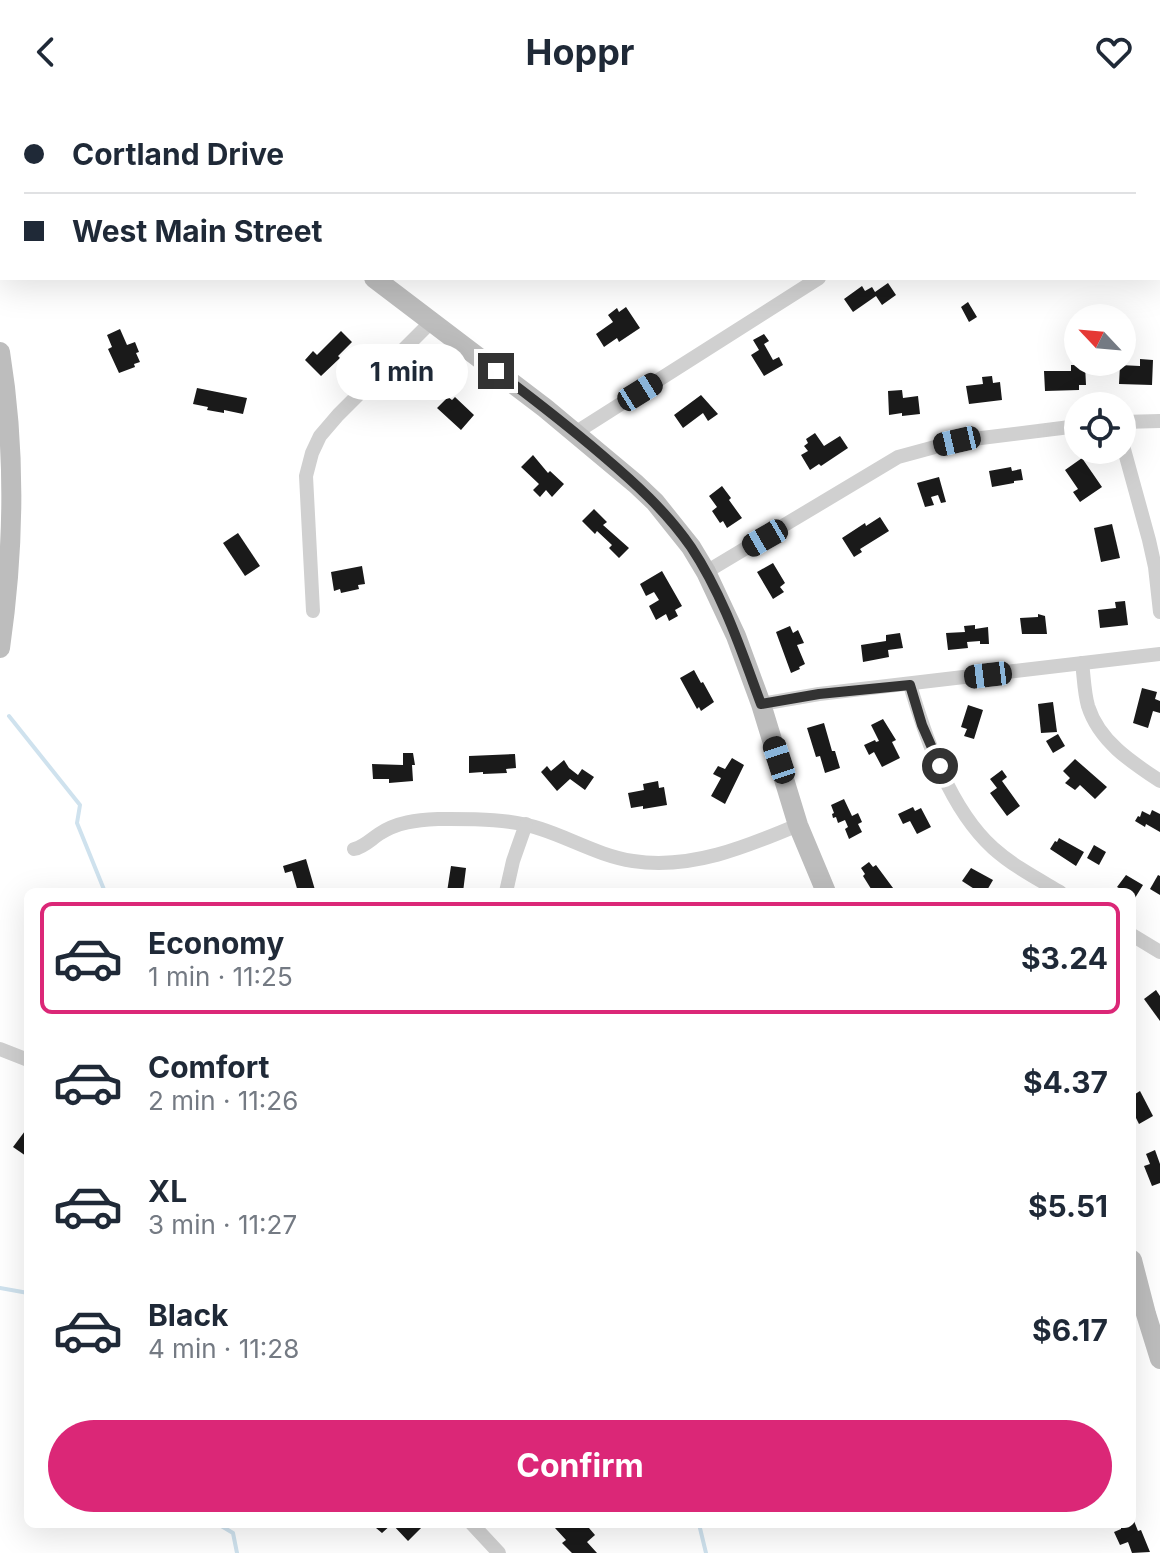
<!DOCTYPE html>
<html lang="en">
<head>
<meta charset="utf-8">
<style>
  body { margin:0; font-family:Inter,sans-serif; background:#f2f2f3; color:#1f2937; height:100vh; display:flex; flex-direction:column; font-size:30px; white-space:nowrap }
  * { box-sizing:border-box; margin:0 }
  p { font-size:26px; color:#747a83 }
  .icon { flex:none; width:44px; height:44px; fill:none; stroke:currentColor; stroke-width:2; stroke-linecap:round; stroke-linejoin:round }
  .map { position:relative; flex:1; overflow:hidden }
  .panel { position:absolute; left:24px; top:784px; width:1112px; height:640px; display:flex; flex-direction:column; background:#fff; border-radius:12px; box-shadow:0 8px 32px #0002 }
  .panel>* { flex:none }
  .top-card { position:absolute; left:0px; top:0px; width:1160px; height:176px; box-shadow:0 8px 32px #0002; display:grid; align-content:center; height:176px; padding:0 24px; background:#fff }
  .needle { width:52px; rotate:296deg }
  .buttons { position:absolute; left:1064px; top:200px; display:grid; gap:16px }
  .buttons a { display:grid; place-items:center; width:72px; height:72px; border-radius:50%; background:#fff; box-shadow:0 8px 32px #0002; font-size:40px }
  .end { position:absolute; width:36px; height:36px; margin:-18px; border:10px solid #333; background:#fff; box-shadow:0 0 0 4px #fff }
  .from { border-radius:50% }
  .bubble { position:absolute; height:56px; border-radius:28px; background:#fff; box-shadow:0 8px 32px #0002; font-size:26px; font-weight:700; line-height:56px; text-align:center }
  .car { position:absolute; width:24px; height:48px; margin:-24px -12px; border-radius:10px; box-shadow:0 0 6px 2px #0007; background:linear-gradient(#222 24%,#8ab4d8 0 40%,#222 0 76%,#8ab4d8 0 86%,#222 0) }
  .top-card b { display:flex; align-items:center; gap:28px; height:76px; font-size:30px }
  .top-card b+b { border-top:2px solid #e0e1e3 }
  .top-card i { width:20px; height:20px; background:#1f2937 }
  ul { padding:14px 0 0; list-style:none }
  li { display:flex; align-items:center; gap:24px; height:112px; margin:0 16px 12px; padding:0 8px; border:4px solid transparent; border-radius:12px }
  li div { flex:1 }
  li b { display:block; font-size:30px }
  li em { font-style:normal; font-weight:700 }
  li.current { border-color:#db2777 }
  li>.icon { width:72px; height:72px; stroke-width:1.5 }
  .cta { display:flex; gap:16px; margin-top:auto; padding:16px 24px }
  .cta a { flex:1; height:92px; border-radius:48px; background:#db2777; color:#fff; font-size:32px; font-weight:700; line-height:92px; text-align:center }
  header { display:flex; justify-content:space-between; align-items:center; height:104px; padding:0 24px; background:#fff; font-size:36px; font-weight:700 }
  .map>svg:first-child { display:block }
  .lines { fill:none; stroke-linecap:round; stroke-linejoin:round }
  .stream { stroke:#cfe2ee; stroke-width:4 }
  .building { fill:#1a1a1a }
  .street { stroke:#d0d0d0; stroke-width:14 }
  .secondary { stroke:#bdbdbd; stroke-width:20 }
  .route { stroke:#333; stroke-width:10 }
</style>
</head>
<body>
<header><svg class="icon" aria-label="back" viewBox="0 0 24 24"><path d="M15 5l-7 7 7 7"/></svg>Hoppr<svg class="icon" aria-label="heart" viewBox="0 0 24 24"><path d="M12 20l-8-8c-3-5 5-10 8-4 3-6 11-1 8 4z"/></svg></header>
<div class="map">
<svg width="1160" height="1449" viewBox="0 0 1160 1449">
  <rect width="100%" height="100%" fill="#fff"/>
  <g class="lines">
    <!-- stream -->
    <g class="stream">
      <polyline points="9,612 80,701 77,719 105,788"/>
      <polyline points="0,1184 28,1189"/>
      <polyline points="218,1420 233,1429 237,1449"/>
      <polyline points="699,1420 706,1449"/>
    </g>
  </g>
  <!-- building -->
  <g class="building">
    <polygon points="888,179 896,191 882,201 876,192 853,208 844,195 862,182 865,187 872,183 875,188"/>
    <polygon points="968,198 977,213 969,218 961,203"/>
    <polygon points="626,203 640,224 619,238 617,234 604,243 596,230 613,218 608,211 617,204 619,208"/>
    <polygon points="120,225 127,241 135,238 139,248 136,249 140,258 134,260 135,263 119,269 108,245 112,243 107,231"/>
    <polygon points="341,227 352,238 338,252 340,254 321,272 305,256 313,247 317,251"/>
    <polygon points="764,230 769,237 764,240 773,256 779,253 783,261 764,272 751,251 759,246 753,236"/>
    <polygon points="1140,255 1153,256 1152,281 1119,280 1120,261 1140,262"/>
    <polygon points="1071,261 1085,261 1086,281 1079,281 1079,286 1045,287 1044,267 1071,267"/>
    <polygon points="992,272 993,279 1000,278 1002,296 969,300 966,282 983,280 982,273"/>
    <polygon points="197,284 247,294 243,310 224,306 224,309 207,306 208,303 193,300"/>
    <polygon points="902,286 903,294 918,292 920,310 902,312 902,309 889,311 888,287"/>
    <polygon points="701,291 718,310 708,317 703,309 683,324 674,311"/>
    <polygon points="448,293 452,296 455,293 474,311 461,326 437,304"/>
    <polygon points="815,329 824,342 840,332 848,344 821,362 819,360 810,366 801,351 808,347 804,342 808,339 806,335"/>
    <polygon points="533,351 548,369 550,367 564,380 552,393 546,386 540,393 533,386 539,380 521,363"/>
    <polygon points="1082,354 1102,383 1080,398 1073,388 1078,385 1065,366"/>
    <polygon points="1011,363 1012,367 1021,365 1023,376 1014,377 1014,379 992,383 989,367"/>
    <polygon points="939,373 946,398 941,399 938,391 931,393 934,401 925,403 917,379"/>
    <polygon points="722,382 731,394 729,396 742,414 727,424 723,417 720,419 712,407 717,403 709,392"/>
    <polygon points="594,405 607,418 603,421 629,444 619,454 609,444 612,441 597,427 595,430 582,417"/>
    <polygon points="880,413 889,427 860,445 862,448 854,453 842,434 865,419 866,422"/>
    <polygon points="1112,420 1120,454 1101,458 1094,424"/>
    <polygon points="238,429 260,462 245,472 223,439"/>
    <polygon points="773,459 785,479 780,483 784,488 773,495 757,468"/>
    <polygon points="362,462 365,480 358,481 359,485 341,489 340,485 334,487 331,468"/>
    <polygon points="662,467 682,502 675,506 678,512 669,517 666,510 656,516 649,502 659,496 654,488 646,492 640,480"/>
    <polygon points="1125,497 1128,521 1100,524 1098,506 1116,504 1115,498"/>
    <polygon points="1038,510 1045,512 1047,530 1022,530 1020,514 1038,513"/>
    <polygon points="975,521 975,525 988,523 989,540 980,540 980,537 967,538 968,544 948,546 946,529 965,528 964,522"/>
    <polygon points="790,522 793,529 798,526 804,539 797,541 805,560 799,563 800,565 791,569 776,528"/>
    <polygon points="900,529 903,544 888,546 889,553 863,558 861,541 886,537 886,531"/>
    <polygon points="694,566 701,579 703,578 714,598 701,607 699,603 697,605 680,574"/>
    <polygon points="1142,584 1157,588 1155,595 1160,597 1160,609 1153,607 1148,624 1133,619"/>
    <polygon points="1053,598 1057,628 1041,629 1038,600"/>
    <polygon points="968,601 983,606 974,635 964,632 967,625 961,623"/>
    <polygon points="883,615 896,636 892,638 900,654 882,663 874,648 869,651 864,641 875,636 876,638 879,637 871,621"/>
    <polygon points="824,619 832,647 835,647 840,664 825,669 820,652 816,653 807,624"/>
    <polygon points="1058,630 1065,642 1053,649 1046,637"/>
    <polygon points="403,649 413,649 415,661 412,661 413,677 389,679 389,675 373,675 372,660 403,661"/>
    <polygon points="515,650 516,664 506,665 507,669 483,670 483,668 469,669 469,652"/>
    <polygon points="732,654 744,661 725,700 711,692 721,674 713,670 718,662 725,665"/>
    <polygon points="1075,655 1107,683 1095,695 1080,681 1075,686 1065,679 1070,674 1063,667"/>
    <polygon points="564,656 569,664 578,671 582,665 594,673 585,686 570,675 557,687 541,668 547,662 551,667"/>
    <polygon points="1002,666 1007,673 1002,677 1020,702 1007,712 990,689 997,684 990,675"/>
    <polygon points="658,677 659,684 664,683 667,701 643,705 643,702 631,704 628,689 644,686 643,680"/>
    <polygon points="844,695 852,712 858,709 862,718 858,720 862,728 849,735 845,725 848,723 845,716 838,719 836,713 833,714 832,710 834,709 831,701"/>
    <polygon points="913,703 915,707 921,704 931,723 917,730 910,717 903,720 898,710"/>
    <polygon points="1152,706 1160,710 1160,728 1146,720 1145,723 1135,717 1138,712 1140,713 1142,707 1150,711"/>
    <polygon points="1059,734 1084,748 1076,762 1050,745 1055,737 1057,738"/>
    <polygon points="1094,741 1106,748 1099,761 1087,754"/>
    <polygon points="306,755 315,786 298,788 292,767 285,769 283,762"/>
    <polygon points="869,758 873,763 876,761 896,788 873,788 863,772 865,770 861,764"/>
    <polygon points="451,762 466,764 463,788 447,788"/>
    <polygon points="971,764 993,776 986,788 979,788 962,777"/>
    <polygon points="1126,771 1143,781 1135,794 1132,792 1132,788 1126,788 1117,783"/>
    <polygon points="1158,771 1160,772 1160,791 1150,785"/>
    <polygon points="1156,886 1160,892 1160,917 1144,895"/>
    <polygon points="1140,987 1153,1012 1139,1020 1132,1006 1132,992"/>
    <polygon points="28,1023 28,1049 26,1052 13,1043"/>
    <polygon points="1155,1046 1160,1060 1160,1079 1152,1082 1144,1062 1150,1060 1146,1050"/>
    <polygon points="1132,1412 1138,1427 1141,1426 1150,1448 1132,1449 1128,1438 1120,1441 1114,1428 1121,1425 1121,1420 1132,1420"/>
    <polygon points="380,1420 419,1420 422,1423 408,1437 392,1420 382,1429 376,1424"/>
    <polygon points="560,1420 593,1420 589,1424 595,1431 587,1438 597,1449 572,1449 562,1439 566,1436 555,1424"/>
  </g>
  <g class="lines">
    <!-- street -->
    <g class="street">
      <polyline points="72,2 73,0"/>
      <polyline points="1083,2 1086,0"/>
      <polyline points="1158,125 1160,126"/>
      <polyline points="1122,318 1160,317"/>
      <polyline points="575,329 819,174"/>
      <polyline points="1122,338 1149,436 1155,463 1160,508"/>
      <polyline points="706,468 898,353 957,337 1078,322"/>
      <polyline points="313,507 306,372 312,349 320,332 338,311 432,217"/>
      <path d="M1082,559C1084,573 1084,588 1088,602C1099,637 1131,658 1160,677"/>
      <path d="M910,581C926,635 950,705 993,744C1013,762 1038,775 1060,788"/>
      <polyline points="761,600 819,590 1160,550"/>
      <path d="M354,745C364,743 370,736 379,730C397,718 417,716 438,715C472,715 508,714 541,725C572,735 600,752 633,757C690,766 746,743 798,721"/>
      <polyline points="506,788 513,757 526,720"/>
      <polyline points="1132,831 1160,848"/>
      <polyline points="0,945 28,956"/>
      <polyline points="472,1420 499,1449"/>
    </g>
    <!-- secondary -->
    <g class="secondary">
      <polyline points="10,0 15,2"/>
      <polyline points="374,174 545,304 636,380 655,398 691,443 706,468 736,532 761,600 798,721 826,788"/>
      <path d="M0,248C16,346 14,447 0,544"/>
      <polyline points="1132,1156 1146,1210 1160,1255"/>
    </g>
  </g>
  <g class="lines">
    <!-- route -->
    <path class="route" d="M496,267C532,294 568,322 602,351C635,379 666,407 691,443C723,491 741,546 761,600L819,590L910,581L922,621L940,662"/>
  </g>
</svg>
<div class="buttons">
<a><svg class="needle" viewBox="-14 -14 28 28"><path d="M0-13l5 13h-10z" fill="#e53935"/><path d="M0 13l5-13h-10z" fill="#747a83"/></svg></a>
<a><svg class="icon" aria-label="locate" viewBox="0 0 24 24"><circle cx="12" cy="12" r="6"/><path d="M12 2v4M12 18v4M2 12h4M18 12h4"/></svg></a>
</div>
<i class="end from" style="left:940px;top:662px"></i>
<i class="end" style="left:496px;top:267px"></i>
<div class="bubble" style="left:336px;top:240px;width:132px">1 min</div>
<i class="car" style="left:640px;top:288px;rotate:58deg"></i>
<i class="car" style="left:957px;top:337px;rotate:257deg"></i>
<i class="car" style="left:765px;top:434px;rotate:240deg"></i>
<i class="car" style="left:988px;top:571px;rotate:263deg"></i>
<i class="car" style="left:779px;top:656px;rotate:342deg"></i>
<div class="top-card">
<b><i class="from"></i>Cortland Drive</b>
<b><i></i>West Main Street</b>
</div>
<section class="panel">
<ul>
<li class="current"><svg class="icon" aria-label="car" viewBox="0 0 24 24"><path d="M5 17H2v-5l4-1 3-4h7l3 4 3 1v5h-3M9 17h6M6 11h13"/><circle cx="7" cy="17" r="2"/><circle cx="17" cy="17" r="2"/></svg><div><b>Economy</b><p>1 min · 11:25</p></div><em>$3.24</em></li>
<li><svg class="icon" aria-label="car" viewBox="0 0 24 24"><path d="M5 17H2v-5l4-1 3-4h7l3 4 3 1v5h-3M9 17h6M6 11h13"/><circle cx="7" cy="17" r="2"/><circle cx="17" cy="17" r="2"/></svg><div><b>Comfort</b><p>2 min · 11:26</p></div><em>$4.37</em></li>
<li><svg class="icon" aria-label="car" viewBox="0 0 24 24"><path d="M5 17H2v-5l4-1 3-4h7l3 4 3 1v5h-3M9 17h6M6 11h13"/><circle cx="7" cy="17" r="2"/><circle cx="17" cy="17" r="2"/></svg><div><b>XL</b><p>3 min · 11:27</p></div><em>$5.51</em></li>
<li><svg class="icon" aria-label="car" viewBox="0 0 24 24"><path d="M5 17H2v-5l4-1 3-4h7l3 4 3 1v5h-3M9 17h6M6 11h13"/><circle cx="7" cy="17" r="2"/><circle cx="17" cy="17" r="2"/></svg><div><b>Black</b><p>4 min · 11:28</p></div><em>$6.17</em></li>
</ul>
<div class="cta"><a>Confirm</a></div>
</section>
</div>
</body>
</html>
